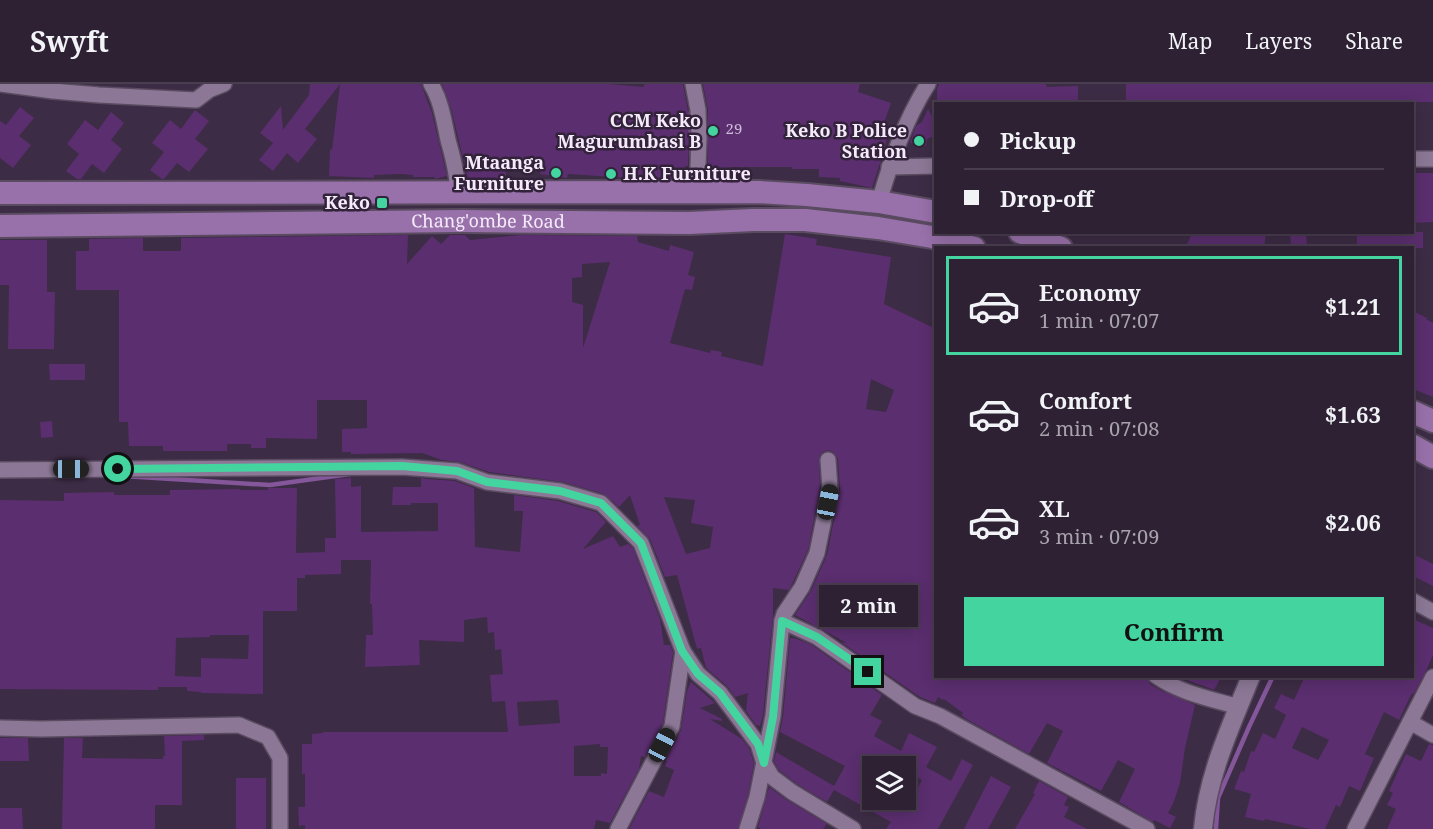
<!DOCTYPE html>
<html lang="en">
<head>
<meta charset="utf-8">
<style>
  body { margin:0; font-family:"Noto Serif",serif; background:#36293c; color:#f1f3f6; height:100vh; display:flex; flex-direction:column; font-size:22px; white-space:nowrap }
  * { box-sizing:border-box; margin:0 }
  p { font-size:20px; color:#a7a3ac }
  .icon { flex:none; width:33px; height:33px; fill:none; stroke:currentColor; stroke-width:2; stroke-linecap:round; stroke-linejoin:round }
  .map { position:relative; flex:1; overflow:hidden }
  .panel { position:absolute; left:934px; top:162px; width:480px; height:432px; display:flex; flex-direction:column; background:#2e2134; border-radius:0px; box-shadow:0 3px 15px #0003,0 0 0 2px #493e4f }
  .panel>* { flex:none }
  .top-card { position:absolute; left:934px; top:18px; width:480px; height:132px; border-radius:0px; box-shadow:0 3px 15px #0003,0 0 0 2px #493e4f; display:grid; align-content:center; height:132px; padding:0 30px; background:#2e2134 }
  .controls { position:absolute; left:862px; top:672px; display:grid; gap:12px }
  .controls a { display:grid; place-items:center; width:54px; height:54px; border-radius:0px; background:#2e2134; box-shadow:0 3px 15px #0003,0 0 0 2px #493e4f; font-size:30px }
  .end { position:absolute; width:27px; height:27px; margin:-14px; border:8px solid #44d49f; background:#111; box-shadow:0 0 0 3px #111 }
  .from { border-radius:50% }
  .bubble { position:absolute; height:42px; border-radius:0px; background:#2e2134; box-shadow:0 3px 15px #0003,0 0 0 2px #493e4f; font-size:20px; font-weight:700; line-height:42px; text-align:center }
  .car { position:absolute; width:18px; height:36px; margin:-18px -9px; border-radius:8px; box-shadow:0 0 4px 2px #0007; background:linear-gradient(#222 24%,#8ab4d8 0 40%,#222 0 76%,#8ab4d8 0 86%,#222 0) }
  .top-card b { display:flex; align-items:center; gap:21px; height:57px; font-size:22px }
  .top-card b+b { border-top:2px solid #493e4f }
  .top-card i { width:15px; height:15px; background:#f1f3f6 }
  ul { padding:10px 0 0; list-style:none }
  li { display:flex; align-items:center; gap:18px; height:99px; margin:0 12px 9px; padding:0 18px; border:3px solid transparent; border-radius:0px }
  li div { flex:1 }
  li b { display:block; font-size:22px }
  li em { font-style:normal; font-weight:700 }
  li.selected { border-color:#44d49f }
  li>.icon { width:54px; height:54px; stroke-width:1.5 }
  .button { display:flex; gap:12px; margin-top:auto; padding:12px 30px }
  .button a { flex:1; height:69px; border-radius:0px; background:#44d49f; color:#111; font-size:24px; font-weight:700; line-height:69px; text-align:center }
  header { display:flex; align-items:center; gap:36px; box-sizing:border-box; height:84px; padding:0 30px; background:#2e2134; border-bottom:2px solid #493e4f }
  header strong { font-size:28px }
  nav { display:flex; gap:33px; margin-inline-start:auto; font-size:21px }
  .map>svg:first-child { display:block }
  .lines { fill:none; stroke-linecap:round; stroke-linejoin:round }
  .stream { stroke:#84569a; stroke-width:4.5 }
  .building { fill:#5b2e6f; fill-rule:evenodd }
  .minor-casing { stroke:#5a4b61; stroke-width:18 }
  .tertiary-casing { stroke:#5a4b61; stroke-width:21 }
  .primary-casing { stroke:#5a4b61; stroke-width:26 }
  .minor { stroke:#8c7896; stroke-width:15 }
  .tertiary { stroke:#8c7896; stroke-width:18 }
  .primary { stroke:#9871aa; stroke-width:22 }
  .route { stroke:#44d49f; stroke-width:8 }
  .poi-dot { fill:#44d49f; stroke:#32223a; stroke-width:2 }
  .labels { text-anchor:middle; stroke-width:5; stroke-linejoin:round; paint-order:stroke }
  .number-label { font-size:15px; fill:#cebbd7 }
  .poi-label { font-size:18px; font-weight:bold; fill:#f5eafa; stroke:#32223a; text-anchor:end }
  .street-label { font-size:18px; fill:#f5eafa; stroke:#32223a }
</style>
</head>
<body>
<header>
<strong>Swyft</strong>
<nav><a>Map</a><a>Layers</a><a>Share</a></nav>
</header>
<div class="map">
<svg width="1433" height="745" viewBox="0 0 1433 745">
  <rect width="100%" height="100%" fill="#3d2c45"/>
  <g class="lines">
    <!-- stream -->
    <g class="stream">
      <polyline points="691,27 689,46 692,72"/>
      <polyline points="123,392 270,401 350,390"/>
      <polyline points="1216,745 1218,714 1249,643 1273,592"/>
    </g>
  </g>
  <!-- building -->
  <g class="building">
    <polygon points="310,0 340,0 305,45 317,55 298,79 287,69 273,87 259,76 273,59 260,49 281,22 283,46 309,11"/>
    <polygon points="340,0 421,0 432,29 447,92 435,95 435,93 413,93 413,91 401,90 374,91 374,94 329,92 330,65 332,66"/>
    <polygon points="442,0 609,0 644,3 644,0 683,0 688,27 689,55 688,82 685,82 684,95 629,94 568,90 567,94 540,90 541,84 506,79 506,94 468,95 451,24"/>
    <polygon points="703,0 860,0 858,8 891,19 879,53 887,54 882,75 879,82 872,104 840,97 840,94 819,93 819,85 792,85 792,83 731,83 731,93 712,92 712,83 708,83 708,26"/>
    <polygon points="939,0 1046,0 1047,3 1078,2 1078,20 937,20 937,5"/>
    <polygon points="1126,0 1433,0 1433,18 1388,18 1388,20 1342,19 1342,18 1126,20"/>
    <polygon points="20,23 34,34 19,52 31,61 13,84 0,74 0,37 6,41"/>
    <polygon points="928,25 936,40 936,51 927,55 926,62 910,59 916,42 922,38"/>
    <polygon points="195,26 209,37 195,55 208,65 189,88 177,79 164,95 162,95 150,86 164,68 152,59 170,36 181,45"/>
    <polygon points="111,28 124,39 111,56 122,65 104,89 92,80 81,95 77,95 66,87 79,70 67,60 85,36 98,46"/>
    <polygon points="1413,89 1433,89 1433,138 1413,139"/>
    <polygon points="1193,148 1266,148 1264,164 1185,164"/>
    <polygon points="1290,148 1306,148 1307,164 1291,164"/>
    <rect x="1357" y="148" width="66" height="16"/>
    <path d="M785,150L817,155L816,161L891,173L884,220L936,245V592H1146L1150,600L1160,606L1195,621L1185,664L1180,699L1173,720L1168,729L1176,733L1170,744L1154,736L1153,738L1119,718L1135,685L1118,676L1101,707L1047,679L1063,647L1047,639L1029,670L968,636L961,631L963,629L944,615L943,616L938,613L935,619L920,613L841,558L847,559L795,531L811,507L827,471L840,405L838,375L833,368L828,366L823,368L819,372L820,404L808,466L793,498L789,506L773,504V532L763,631L760,642L756,641L746,627L748,609L735,613L727,602L706,584L701,564L697,565L677,491L665,493L650,455L637,442L640,441L630,411L619,423L604,410L563,398L489,388L460,378L442,376L422,369L351,370V368H342V345L367,344V316H317V355L266,354V364H251V360H227V367H163V362H129L128,338H119V206H76V167H89V155L143,154V167H181V154L408,151L407,180L432,152L441,160L450,151H465L470,156L521,151L637,152L638,158L669,167L670,161L694,168L688,191L695,193L692,206L685,205L670,259L710,269L711,266L722,268L721,272L763,282ZM610,178L594,229L583,264V221L572,218V194L582,193V180ZM871,295L894,306L886,328L866,325ZM664,413L695,416L691,439L713,443L710,464L686,470Z"/>
    <polygon points="0,156 47,156 47,208 55,208 54,265 8,265 9,201 0,201"/>
    <polygon points="1413,227 1427,234 1426,235 1433,239 1433,313 1413,305"/>
    <polygon points="49,280 85,280 85,296 50,296"/>
    <polygon points="52,337 53,353 41,354 40,338"/>
    <path d="M351,394V403L361,402V448L438,447V419H411V421H392L393,403H421V394L427,395L455,397L474,404L475,463L520,468L523,427H514V411L558,417L596,428L606,438L583,465L613,452L620,463L628,460L633,464L660,535L664,561H670L673,568L663,639L645,673L641,672L639,685L610,739L596,736L594,745H305V741L299,742L298,723H305V690H302V660H312V650L323,649V648H508L505,617L492,618L490,591L503,590L501,565L495,566L494,548L488,549L487,533L464,536V558L419,556L420,581L365,583L366,551H373L372,520H370L371,476H341V490L305,491V494H297V527H263V610L201,609V608L187,607V603H158V606L0,605V416L64,417V409L114,408V411H170V406L240,405V406H268V404H297L296,469L325,468V454H336L335,395ZM210,551H249L248,575L201,574V593L175,592L176,554L210,553ZM558,616L560,639L519,642L517,618ZM600,660V663H608L607,690L601,689V692H574V662Z"/>
    <polygon points="1413,470 1433,480 1433,502 1413,492"/>
    <path d="M1413,535L1433,544V571L1426,587L1413,611L1412,609L1399,636L1384,628L1365,670L1374,674L1360,707L1349,702L1340,723L1336,721L1325,745H1310L1265,735L1264,737L1245,733L1251,710L1234,705L1241,687L1244,688L1251,667L1254,668L1263,649L1275,655L1286,631L1274,624L1281,610L1294,616L1305,592H1413ZM1302,643L1329,656L1318,676L1292,664Z"/>
    <path d="M790,554L797,555L812,561L882,611L870,631L882,637L874,652L901,667L909,649L937,663L926,683L951,697L962,675L973,681L938,745H886L891,738L834,706L827,718L797,700L779,686L774,677L776,668L834,702L845,682L780,648L783,633ZM873,682H906V687L922,696L911,716H873Z"/>
    <polygon points="1176,592 1222,592 1214,606"/>
    <polygon points="691,598 715,619 700,624 722,635 722,637 710,635 742,655 749,664 754,679 748,711 738,745 629,745 649,707 664,713 674,686 665,682 667,677 665,677 681,646 687,607"/>
    <polygon points="204,651 204,656 182,657 182,721 155,721 155,745 62,745 64,654 83,654 82,674 163,675 163,672 165,672 164,652"/>
    <polygon points="0,654 28,654 29,677 0,677"/>
    <polygon points="1429,660 1433,661 1433,745 1387,745 1396,725 1387,721 1393,709 1389,707 1399,685 1406,670 1421,677"/>
    <polygon points="991,692 1011,703 988,745 964,745"/>
    <rect x="236" y="694" width="30" height="51"/>
    <polygon points="1039,697 1068,713 1064,721 1069,723 1064,733 1087,745 1015,745 1035,710 1033,709"/>
    <polygon points="769,703 787,716 827,740 823,745 761,745 758,743"/>
    <polygon points="0,724 22,724 23,745 0,745"/>
  </g>
  <g class="lines">
    <defs>
      <g id="minor">
        <polyline points="1,0 53,7 99,11 196,16 209,6 224,0"/>
        <path d="M431,0C441,16 444,37 448,56C452,70 456,84 457,99L456,100"/>
        <polyline points="693,0 698,26 699,55 697,108"/>
        <polyline points="1413,75 1433,75"/>
        <polyline points="889,83 936,82"/>
        <path d="M879,118C891,77 905,36 928,0"/>
        <polyline points="0,386 402,383 457,387 487,398 560,407 601,419 641,459 683,567 698,590 720,609 758,660 764,679 772,693 792,708 853,745"/>
        <polyline points="1413,517 1433,528"/>
        <polyline points="782,537 817,553 915,622 940,632 1147,745"/>
        <path d="M1156,592C1180,609 1211,615 1239,623"/>
        <polyline points="1410,638 1433,651"/>
        <polyline points="0,644 41,645 239,641 268,653 280,674 280,745"/>
        <polyline points="618,745 672,642 683,567"/>
        <polyline points="747,745 757,713 773,632 782,537 784,530 802,503 817,469 830,405 828,376"/>
        <polyline points="1355,745 1433,593"/>
      </g>
      <path id="tertiary" d="M1203,745C1208,690 1231,642 1251,592"/>
      <g id="primary">
        <polyline points="0,109 759,108 807,111 879,118 936,128"/>
        <path id="s1" d="M0,142L462,137L689,139L753,136H805L878,144L932,153L974,164"/>
        <polyline points="1020,148 1061,164"/>
        <polyline points="1413,328 1433,337"/>
        <polyline points="1413,362 1433,373"/>
      </g>
    </defs>
    <!-- minor casing -->
    <use href="#minor" class="minor-casing"/>
    <!-- tertiary casing -->
    <use href="#tertiary" class="tertiary-casing"/>
    <!-- primary casing -->
    <use href="#primary" class="primary-casing"/>
    <!-- minor -->
    <use href="#minor" class="minor"/>
    <!-- tertiary -->
    <use href="#tertiary" class="tertiary"/>
    <!-- primary -->
    <use href="#primary" class="primary"/>
  </g>
  <g class="lines">
    <!-- route -->
    <polyline class="route" points="118,385 402,382 457,387 487,398 560,407 601,419 641,459 682,567 698,590 720,609 758,660 764,679 773,633 782,537 817,553 868,588"/>
  </g>
  <!-- markers -->
  <g class="poi-dot">
    <circle cx="713" cy="47" r="6"/>
    <circle cx="919" cy="57" r="6"/>
    <circle cx="556" cy="89" r="6"/>
    <circle cx="611" cy="90" r="6"/>
    <rect x="376" y="113" width="12" height="12" rx="3"/>
  </g>
  <g class="labels">
    <!-- number labels -->
    <g class="number-label">
      <text x="734" y="50">29</text>
    </g>
    <!-- poi labels -->
    <g class="poi-label">
      <text x="701" y="43">CCM Keko<tspan x="701" dy="21">Magurumbasi B</tspan></text>
      <text x="907" y="53">Keko B Police<tspan x="907" dy="21">Station</tspan></text>
      <text x="544" y="85">Mtaanga<tspan x="544" dy="21">Furniture</tspan></text>
      <text x="623" y="96" text-anchor="start">H.K Furniture</text>
      <text x="370" y="125">Keko</text>
    </g>
    <!-- street labels -->
    <g class="street-label">
      <text dy="6" stroke="none"><textPath href="#s1" startOffset="488">Chang'ombe Road</textPath></text>
    </g>
  </g>
</svg>
<div class="controls">
<a><svg class="icon" aria-label="layers" viewBox="0 0 24 24"><path d="M12 4l9 5-9 5-9-5zM3 14l9 5 9-5"/></svg></a>
</div>
<i class="end from" style="left:118px;top:385px"></i>
<i class="end" style="left:868px;top:588px"></i>
<div class="bubble" style="left:819px;top:501px;width:99px">2 min</div>
<i class="car" style="left:71px;top:385px;rotate:90deg"></i>
<i class="car" style="left:828px;top:418px;rotate:11deg"></i>
<i class="car" style="left:662px;top:661px;rotate:28deg"></i>
<div class="top-card">
<b><i class="from"></i>Pickup</b>
<b><i></i>Drop-off</b>
</div>
<section class="panel">
<ul>
<li class="selected"><svg class="icon" aria-label="car" viewBox="0 0 24 24"><path d="M5 17H2v-5l4-1 3-4h7l3 4 3 1v5h-3M9 17h6M6 11h13"/><circle cx="7" cy="17" r="2"/><circle cx="17" cy="17" r="2"/></svg><div><b>Economy</b><p>1 min · 07:07</p></div><em>$1.21</em></li>
<li><svg class="icon" aria-label="car" viewBox="0 0 24 24"><path d="M5 17H2v-5l4-1 3-4h7l3 4 3 1v5h-3M9 17h6M6 11h13"/><circle cx="7" cy="17" r="2"/><circle cx="17" cy="17" r="2"/></svg><div><b>Comfort</b><p>2 min · 07:08</p></div><em>$1.63</em></li>
<li><svg class="icon" aria-label="car" viewBox="0 0 24 24"><path d="M5 17H2v-5l4-1 3-4h7l3 4 3 1v5h-3M9 17h6M6 11h13"/><circle cx="7" cy="17" r="2"/><circle cx="17" cy="17" r="2"/></svg><div><b>XL</b><p>3 min · 07:09</p></div><em>$2.06</em></li>
</ul>
<div class="button"><a>Confirm</a></div>
</section>
</div>
</body>
</html>
